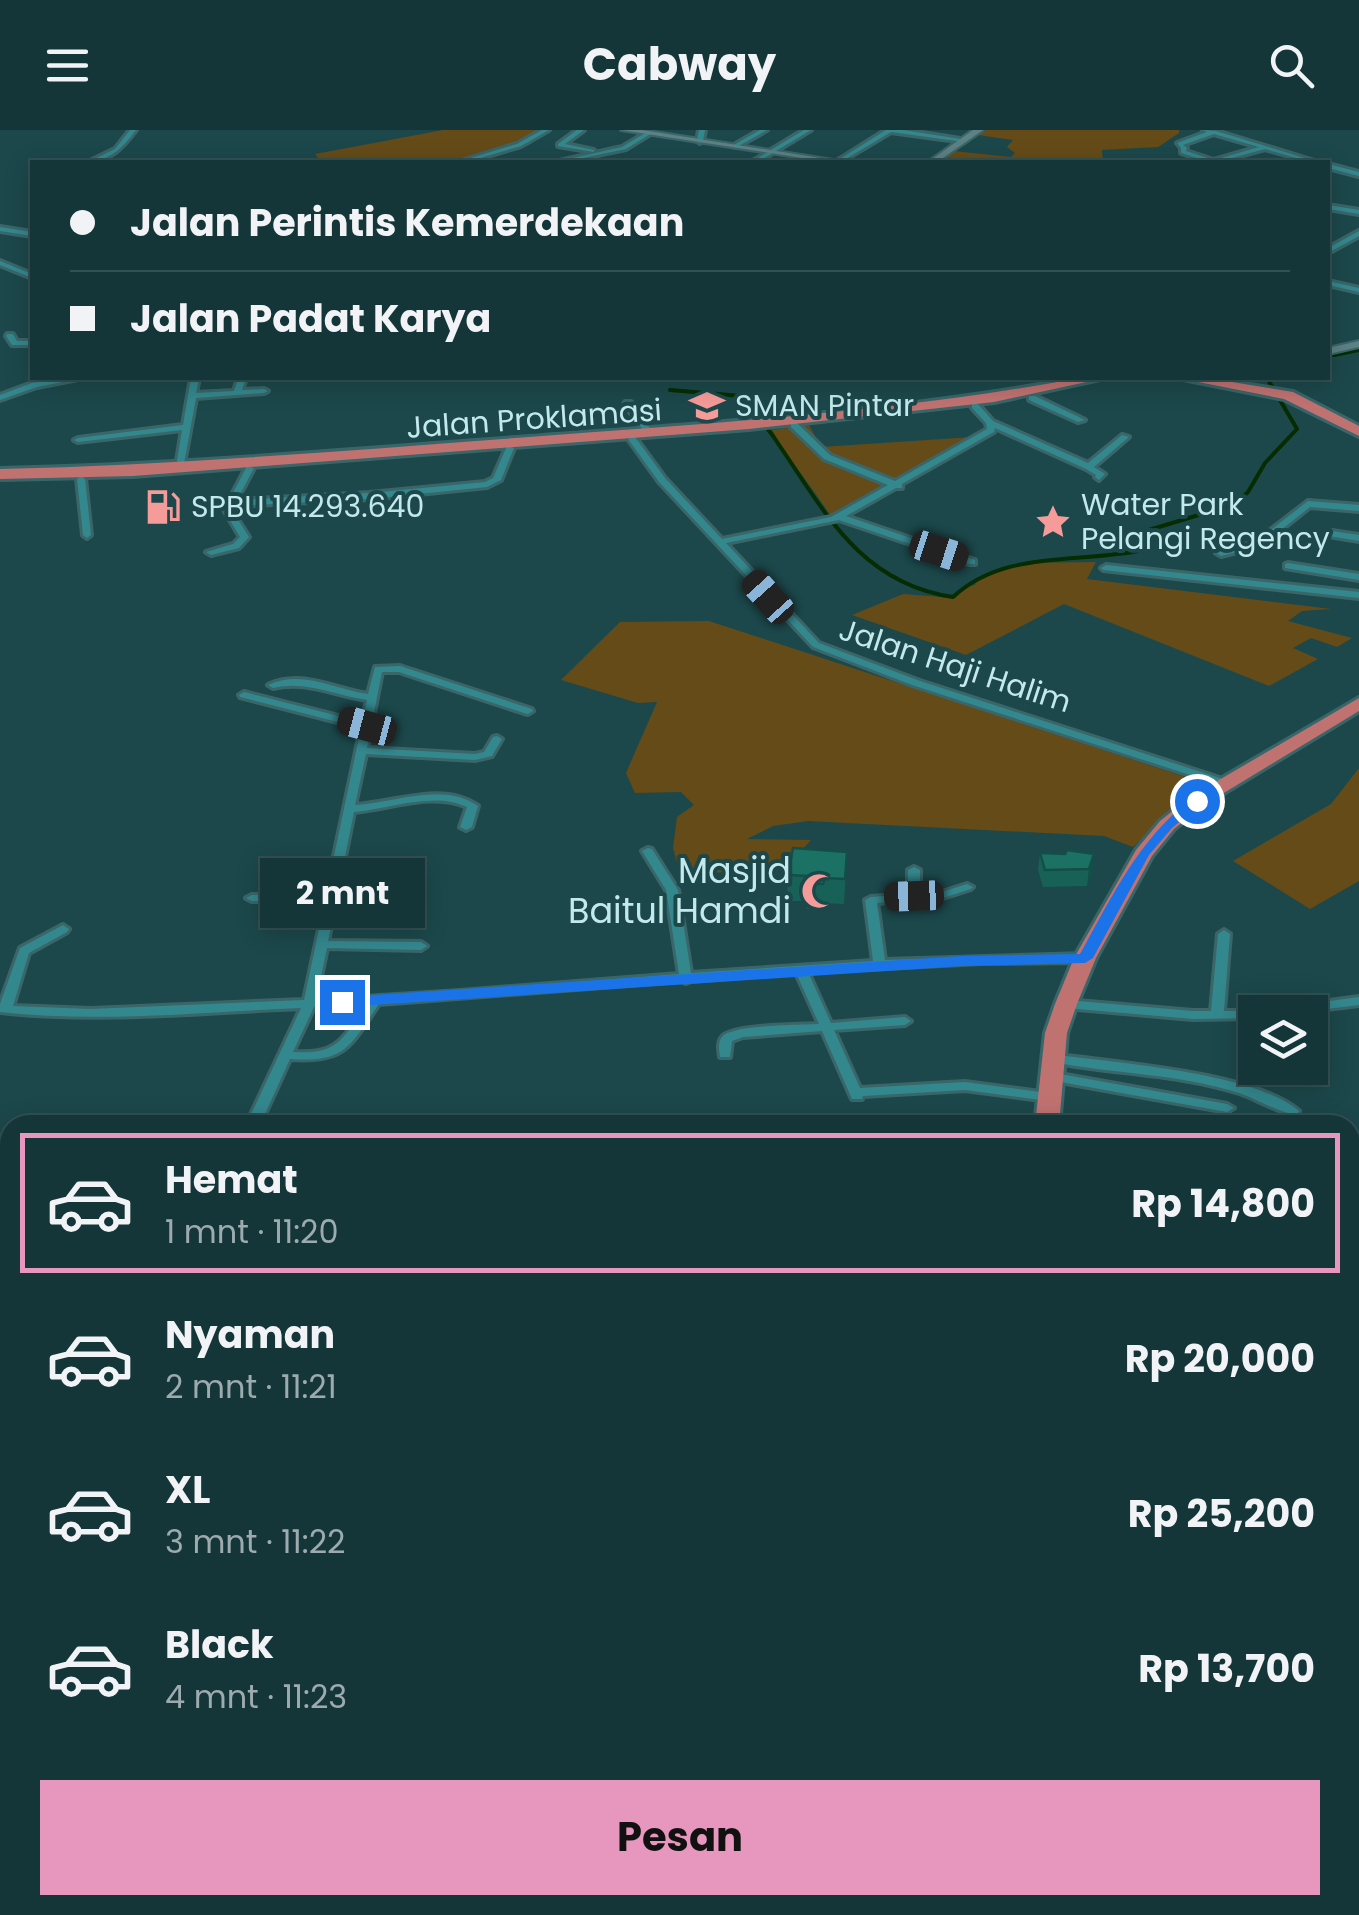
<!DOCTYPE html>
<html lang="id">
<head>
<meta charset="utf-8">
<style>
  body { margin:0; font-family:Poppins,sans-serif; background:#1e3e40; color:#f1f3f6; height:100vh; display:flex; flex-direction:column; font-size:38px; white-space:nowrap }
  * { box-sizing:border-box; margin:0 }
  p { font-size:32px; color:#9dabae }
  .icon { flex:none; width:55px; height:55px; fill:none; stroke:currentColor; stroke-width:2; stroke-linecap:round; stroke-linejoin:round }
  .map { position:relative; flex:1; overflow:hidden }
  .panel { position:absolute; left:0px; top:985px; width:1360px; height:800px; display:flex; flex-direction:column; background:#153638; border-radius:30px 30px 0 0; box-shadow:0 5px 25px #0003,0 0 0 2px #345053 }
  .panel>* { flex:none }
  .hud { position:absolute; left:30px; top:30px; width:1300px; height:220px; border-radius:0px; box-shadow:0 5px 25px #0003,0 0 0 2px #345053; display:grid; align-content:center; height:220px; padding:0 40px; background:#153638 }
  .fabs { position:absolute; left:1238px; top:865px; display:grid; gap:20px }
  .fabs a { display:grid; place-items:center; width:90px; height:90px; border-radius:0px; background:#153638; box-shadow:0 5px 25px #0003,0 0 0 2px #345053; font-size:50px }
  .end { position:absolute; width:45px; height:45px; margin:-22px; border:12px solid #1a73e8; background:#fff; box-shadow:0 0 0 5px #fff }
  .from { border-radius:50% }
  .bubble { position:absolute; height:70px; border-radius:0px; background:#153638; box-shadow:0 5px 25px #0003,0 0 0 2px #345053; font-size:32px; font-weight:700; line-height:70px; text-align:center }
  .car { position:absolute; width:30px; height:60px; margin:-30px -15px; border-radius:12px; box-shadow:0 0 8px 2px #0007; background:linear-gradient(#222 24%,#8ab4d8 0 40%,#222 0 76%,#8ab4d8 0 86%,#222 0) }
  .hud b { display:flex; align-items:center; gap:35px; height:95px; font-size:38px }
  .hud b+b { border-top:2px solid #345053 }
  .hud i { width:25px; height:25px; background:#f1f3f6 }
  ul { padding:18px 0 0; list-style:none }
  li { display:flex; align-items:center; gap:30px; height:140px; margin:0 20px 15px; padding:0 20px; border:5px solid transparent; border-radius:0px }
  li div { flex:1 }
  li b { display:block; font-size:38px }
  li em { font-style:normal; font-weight:700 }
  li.current { border-color:#e797bd }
  li>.icon { width:90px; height:90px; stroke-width:1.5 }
  .button { display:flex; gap:20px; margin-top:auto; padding:20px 40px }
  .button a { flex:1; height:115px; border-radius:0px; background:#e797bd; color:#111; font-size:40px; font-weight:700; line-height:115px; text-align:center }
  header { display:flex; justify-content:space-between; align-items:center; height:130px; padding:0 40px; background:#153638; font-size:45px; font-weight:700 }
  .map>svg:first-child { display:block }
  .green { fill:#654b18 }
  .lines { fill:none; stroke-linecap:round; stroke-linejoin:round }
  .stream { stroke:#052d01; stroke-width:4 }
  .street-casing { stroke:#3a6669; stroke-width:6 }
  .secondary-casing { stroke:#3a6669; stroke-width:4 }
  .highway-casing { stroke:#3a6669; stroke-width:6 }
  .street { fill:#33888e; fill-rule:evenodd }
  .secondary { fill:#5d8185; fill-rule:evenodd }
  .highway { fill:#c07271; fill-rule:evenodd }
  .wall { fill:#186157 }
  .shaded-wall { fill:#144f47 }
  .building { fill:#1c7165; stroke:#144f47; stroke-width:2.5 }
  .route { fill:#1a73e8 }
  .labels { text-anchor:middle; stroke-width:8; stroke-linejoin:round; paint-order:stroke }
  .far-poi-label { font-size:30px; fill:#c3e9ec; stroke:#1c484b; text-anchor:start }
  .far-street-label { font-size:30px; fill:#c3e9ec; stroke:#1c484b }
  .poi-label { font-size:35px; fill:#c3e9ec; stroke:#1c484b; text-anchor:end }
</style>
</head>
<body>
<header><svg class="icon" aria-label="menu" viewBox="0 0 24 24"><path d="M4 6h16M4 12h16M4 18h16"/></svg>Cabway<svg class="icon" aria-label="search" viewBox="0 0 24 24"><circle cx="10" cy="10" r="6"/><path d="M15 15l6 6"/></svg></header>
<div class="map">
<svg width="1359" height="1785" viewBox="0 0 1359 1785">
  <rect width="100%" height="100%" fill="#1c484b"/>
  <!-- green -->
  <g class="green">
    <path d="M443,0H546C479,43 398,32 321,32L315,24Z"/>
    <polygon points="986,0 1179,0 1179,3 1158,17 1102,20 1103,32 962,32 944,28 954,21 1011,27 1015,23 1007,17 1013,10 978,5"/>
    <path d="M809,295L821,317L973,307L830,385C811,355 789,330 772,300Z"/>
    <polygon points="1096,432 1087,449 1331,479 1302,481 1288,491 1352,508 1337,517 1311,508 1293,518 1318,529 1269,556 1064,474 966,525 852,485 903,464 955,468 962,457 975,455 976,449 1022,433"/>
    <polygon points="709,491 1204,653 1133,717 1104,706 808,691 773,696 747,709 811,710 783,740 680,744 673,718 677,687 694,675 681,662 635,663 626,643 657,572 638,573 561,550 620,492"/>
    <polygon points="1359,638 1359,751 1310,779 1233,731 1331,674"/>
    <polygon points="1359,1044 1359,1179 1350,1168 1350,1060"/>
  </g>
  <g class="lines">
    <!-- stream -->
    <g class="stream">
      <polyline points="1334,225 1359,220"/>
      <path d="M670,260L742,266C752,281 765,294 775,309C824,380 859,453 953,467C1005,419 1078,434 1143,420L1151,405L1149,400L1235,374L1248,362L1265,333L1297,299L1267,248"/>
    </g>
    <defs>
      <g id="street">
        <path d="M130,0H136C122,18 112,30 88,32L115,19Z"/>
        <polygon points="542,0 549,0 521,16 467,32 464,30 517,14"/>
        <polygon points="577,0 584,0 565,14 594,20 594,22 558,16 558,14"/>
        <polygon points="699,0 705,0 703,11 700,13 697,11"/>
        <polygon points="760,0 767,0 737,17 732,16"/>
        <polygon points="804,0 811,0 758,32 751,32"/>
        <polygon points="886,0 903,0 967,10 964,12 891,2 841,32 835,32"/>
        <path d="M1203,0L1216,1L1318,32H1310L1265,19L1218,32H1209L1181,23V18L1177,13L1207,2ZM1214,4L1259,17L1214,30L1186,21L1187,18L1183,15Z"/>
        <polygon points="647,2 652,3 626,19 564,32 555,32 622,17"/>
        <polygon points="1328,34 1359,42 1359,46 1328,38"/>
        <polygon points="1328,75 1359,80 1359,84 1328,79"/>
        <polygon points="0,97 32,102 32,106 0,101"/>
        <polygon points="1359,101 1359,106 1328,123 1328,118"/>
        <polygon points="0,131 32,144 32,148 0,135"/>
        <polygon points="1328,151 1359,158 1359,162 1328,155"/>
        <polygon points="7,204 13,204 17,211 32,211 32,215 12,215 6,206"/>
        <polygon points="67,248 83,248 37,257 0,270 0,265 32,253"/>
        <polygon points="191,248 199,248 196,263 234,261 238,248 246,248 242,260 264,259 268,261 264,263 196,268 183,339 176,337 182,300 78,312 74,310 78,308 183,295"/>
        <polygon points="1029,266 1035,266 1085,290 1078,292 1029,270"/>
        <polygon points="625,272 631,272 653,302 652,304 646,304 624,274"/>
        <polygon points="972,274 978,274 993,291 1088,333 1122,305 1129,307 1094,337 1105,344 1099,350 1095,347 1096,345 1086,339 995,298 994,302 902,354 902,358 896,358 846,386 975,430 975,434 969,434 839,390 726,413 819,513 920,551 1232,652 1233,654 1232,656 1224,656 912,555 813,517 659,352 628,309 635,307 665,348 722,409 831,387 888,355 824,329 791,297 791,293 797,293 830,325 895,351 987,299 986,293 972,278"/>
        <polygon points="507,316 514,318 501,350 487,357 370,369 235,376 232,380 249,407 239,418 211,425 206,422 233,414 240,407 224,380 247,336 254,338 237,370 370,363 485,352 493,348"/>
        <polygon points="81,346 85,349 91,405 87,408 83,405 77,349"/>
        <polygon points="1308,371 1359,375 1359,381 1310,377 1261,416 1221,426 1216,423 1255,412"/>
        <polygon points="1332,401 1359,405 1359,411 1329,406 1328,404"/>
        <polygon points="1288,433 1359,444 1359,450 1285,438 1285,434"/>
        <polygon points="1106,435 1359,462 1359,468 1103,440 1101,438"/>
        <path d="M400,536L532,579L533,581L528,584L524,583L399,542H382L367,618L475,624L484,622L493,607L497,606L502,609L492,626L475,630L366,624L355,675C395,673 443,651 478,676L472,697L466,700L460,697L467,677C433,661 390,679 354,682L328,811L421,812L427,816L421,820L327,818L316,870L460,861L679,844L666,760L642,721L648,718L652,719L678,760L691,843L873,831L865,770L871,767L908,764V740L914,737L920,740V763L942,762L967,754L973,757L971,759L943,768L877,773L885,830L1085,824L1091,828L1085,832L981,833L808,842L831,893L905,887L911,891L905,895L834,900L860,958L965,952L1048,963L1055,967L1053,970L1048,971L965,960L863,966L862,969H852L822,901L743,907L732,911L730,927H720C719,919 717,911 724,905C738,895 799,895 819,894L796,843L691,851L686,853L681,851L379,874C350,916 346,933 290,929L260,995H246L301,878C201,882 100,893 0,882V874L20,818L63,795L69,799L67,802L29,823L13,876L91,879L304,870L325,771H252L246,768L252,765L326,764L361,598L240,567L239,565L244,562L362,592L367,570C334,565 306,550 273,558L268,555C301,539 334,559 368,564L375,537ZM355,875H366C343,908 339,925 293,922L314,877Z"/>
        <polygon points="1224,800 1230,804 1224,881 1259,881 1255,882 1255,888 1193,889 1066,878 1060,874 1066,870 1193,881 1211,881 1218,804"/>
        <polygon points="1359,867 1359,875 1302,882 1272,882 1278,878"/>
        <path d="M1052,924C1113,933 1254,942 1299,981L1297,984C1283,985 1255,968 1239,963C1177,943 1111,944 1047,931L1046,928Z"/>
        <polygon points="1049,942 1227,974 1234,978 1227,982 1044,949 1043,946"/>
        <polygon points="10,1039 10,1047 0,1048 0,1040"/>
        <polygon points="0,1192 10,1193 10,1203 0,1202"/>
        <polygon points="0,1302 10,1304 10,1316 0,1314"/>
        <polygon points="0,1380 10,1381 10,1393 0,1392"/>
        <rect x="1350" y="1390" width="9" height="12"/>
        <polygon points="10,1468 10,1498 6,1507 0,1509 0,1479 4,1470"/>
        <polygon points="10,1689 10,1705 0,1707 0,1691"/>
        <polygon points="294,1775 312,1775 309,1785 289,1785"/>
        <polygon points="682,1775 700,1775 701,1785 681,1785"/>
        <polygon points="1067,1775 1086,1775 1092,1785 1072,1785"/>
      </g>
      <g id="secondary">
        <polygon points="621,0 642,0 846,32 828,32"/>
        <polygon points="973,0 983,0 937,32 928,32"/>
        <polygon points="1359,211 1359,217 1328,224 1328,218"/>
        <polygon points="1350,1249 1359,1250 1359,1266 1350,1265"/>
      </g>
      <g id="highway">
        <path d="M1079,248H1105L994,272L749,299L133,346L0,349V339C177,335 353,320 529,307C713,293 898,282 1079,248Z"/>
        <polygon points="1178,248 1207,248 1293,262 1359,296 1359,306 1284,269"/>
        <polygon points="1359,568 1359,581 1204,675 1174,699 1152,726 1096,828 1077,874 1067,903 1059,995 1035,995 1045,903 1055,874 1074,828 1136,720 1160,691 1190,667"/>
        <polygon points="1203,1775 1237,1775 1240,1785 1206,1785"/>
      </g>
    </defs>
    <!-- street casing -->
    <use href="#street" class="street-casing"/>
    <!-- secondary casing -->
    <use href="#secondary" class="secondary-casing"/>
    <!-- highway casing -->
    <use href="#highway" class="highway-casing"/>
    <!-- street -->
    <use href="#street" class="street"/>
    <!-- secondary -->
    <use href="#secondary" class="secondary"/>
    <!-- highway -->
    <use href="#highway" class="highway"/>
  </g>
  <!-- wall -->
  <g class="wall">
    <polygon points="847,722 844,774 823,773 822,780 807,779 806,771 787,771 788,745"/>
    <polygon points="1040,723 1094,724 1092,741 1087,756 1043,757 1038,740"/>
  </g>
  <!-- shaded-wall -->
  <polygon class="shaded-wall" points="1094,724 1092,741 1087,756 1089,739"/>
  <!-- building -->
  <g class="building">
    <polygon points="793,718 847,722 845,749 825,748 823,754 808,754 807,746 788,745"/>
    <polygon points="1067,720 1094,724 1089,739 1045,740 1040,723 1065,724"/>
  </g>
  <!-- route -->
  <path class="route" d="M1192,668L1204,671L1172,698L1149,725L1093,828L1085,833L962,836L342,877L334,872L342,867L962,826L1080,824C1114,763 1137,712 1192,668Z"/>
  <!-- icons -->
  <defs>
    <symbol id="school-bare" viewBox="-9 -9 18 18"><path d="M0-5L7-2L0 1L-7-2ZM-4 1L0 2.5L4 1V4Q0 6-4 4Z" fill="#f59b99" stroke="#1c484b" stroke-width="2.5" paint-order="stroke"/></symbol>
    <symbol id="fuel-bare" viewBox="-9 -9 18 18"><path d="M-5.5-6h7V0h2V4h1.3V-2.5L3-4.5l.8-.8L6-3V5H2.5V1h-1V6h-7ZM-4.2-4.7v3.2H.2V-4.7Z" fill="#f59b99" stroke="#1c484b" stroke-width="2.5" paint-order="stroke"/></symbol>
    <symbol id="sight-bare" viewBox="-9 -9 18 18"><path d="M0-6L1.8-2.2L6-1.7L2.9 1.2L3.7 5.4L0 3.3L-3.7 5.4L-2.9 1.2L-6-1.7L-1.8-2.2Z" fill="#f59b99" stroke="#1c484b" stroke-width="2.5" paint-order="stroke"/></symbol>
    <symbol id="mosque-bare" viewBox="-9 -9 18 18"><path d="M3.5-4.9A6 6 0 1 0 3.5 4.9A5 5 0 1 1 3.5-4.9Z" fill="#f59b99" stroke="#1c484b" stroke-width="2.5" paint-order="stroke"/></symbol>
  </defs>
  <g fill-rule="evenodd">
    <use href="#school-bare" x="682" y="251" width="50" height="50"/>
    <use href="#fuel-bare" x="138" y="352" width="50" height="50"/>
    <use href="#sight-bare" x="1028" y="367" width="50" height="50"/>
    <use href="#mosque-bare" x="794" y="736" width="50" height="50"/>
  </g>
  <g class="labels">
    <!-- far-poi labels -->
    <g class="far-poi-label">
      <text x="735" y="286">SMAN Pintar</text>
      <text x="1081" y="385">Water Park<tspan x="1081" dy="34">Pelangi Regency</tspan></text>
      <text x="191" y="387">SPBU 14.293.640</text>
    </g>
    <!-- far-street labels -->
    <g class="far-street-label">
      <text transform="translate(534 289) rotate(-4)" y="10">Jalan Proklamasi</text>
      <text transform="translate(955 536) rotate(18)" y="10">Jalan Haji Halim</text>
    </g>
    <!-- poi labels -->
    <g class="poi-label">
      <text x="791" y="753">Masjid<tspan x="791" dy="40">Baitul Hamdi</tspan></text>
    </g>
  </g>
</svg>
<div class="fabs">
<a><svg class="icon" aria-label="layers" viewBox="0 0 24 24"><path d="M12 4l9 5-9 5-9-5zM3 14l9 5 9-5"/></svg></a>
</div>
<i class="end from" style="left:1197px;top:671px"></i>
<i class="end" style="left:342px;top:872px"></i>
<div class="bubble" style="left:260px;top:728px;width:165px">2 mnt</div>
<i class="car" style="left:939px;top:421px;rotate:108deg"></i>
<i class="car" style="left:768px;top:467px;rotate:318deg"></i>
<i class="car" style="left:367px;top:596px;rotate:285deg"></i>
<i class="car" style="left:914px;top:766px;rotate:268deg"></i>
<div class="hud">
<b><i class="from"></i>Jalan Perintis Kemerdekaan</b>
<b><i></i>Jalan Padat Karya</b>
</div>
<section class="panel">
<ul>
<li class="current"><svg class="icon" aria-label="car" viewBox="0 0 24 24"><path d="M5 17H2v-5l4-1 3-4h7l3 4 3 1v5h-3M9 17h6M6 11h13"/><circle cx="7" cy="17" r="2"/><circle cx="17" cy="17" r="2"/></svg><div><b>Hemat</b><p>1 mnt · 11:20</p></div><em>Rp 14,800</em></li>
<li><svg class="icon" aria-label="car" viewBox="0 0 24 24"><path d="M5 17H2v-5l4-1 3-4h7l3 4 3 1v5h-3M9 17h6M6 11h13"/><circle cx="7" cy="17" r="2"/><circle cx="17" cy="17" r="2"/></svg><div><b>Nyaman</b><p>2 mnt · 11:21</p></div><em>Rp 20,000</em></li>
<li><svg class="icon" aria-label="car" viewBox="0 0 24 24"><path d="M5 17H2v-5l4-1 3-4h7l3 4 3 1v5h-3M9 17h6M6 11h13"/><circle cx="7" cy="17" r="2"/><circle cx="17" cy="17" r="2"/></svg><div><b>XL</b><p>3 mnt · 11:22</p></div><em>Rp 25,200</em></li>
<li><svg class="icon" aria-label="car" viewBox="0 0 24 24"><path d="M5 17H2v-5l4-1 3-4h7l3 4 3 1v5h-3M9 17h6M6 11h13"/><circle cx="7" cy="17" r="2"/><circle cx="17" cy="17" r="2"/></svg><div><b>Black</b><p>4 mnt · 11:23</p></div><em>Rp 13,700</em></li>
</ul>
<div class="button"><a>Pesan</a></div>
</section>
</div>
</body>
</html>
